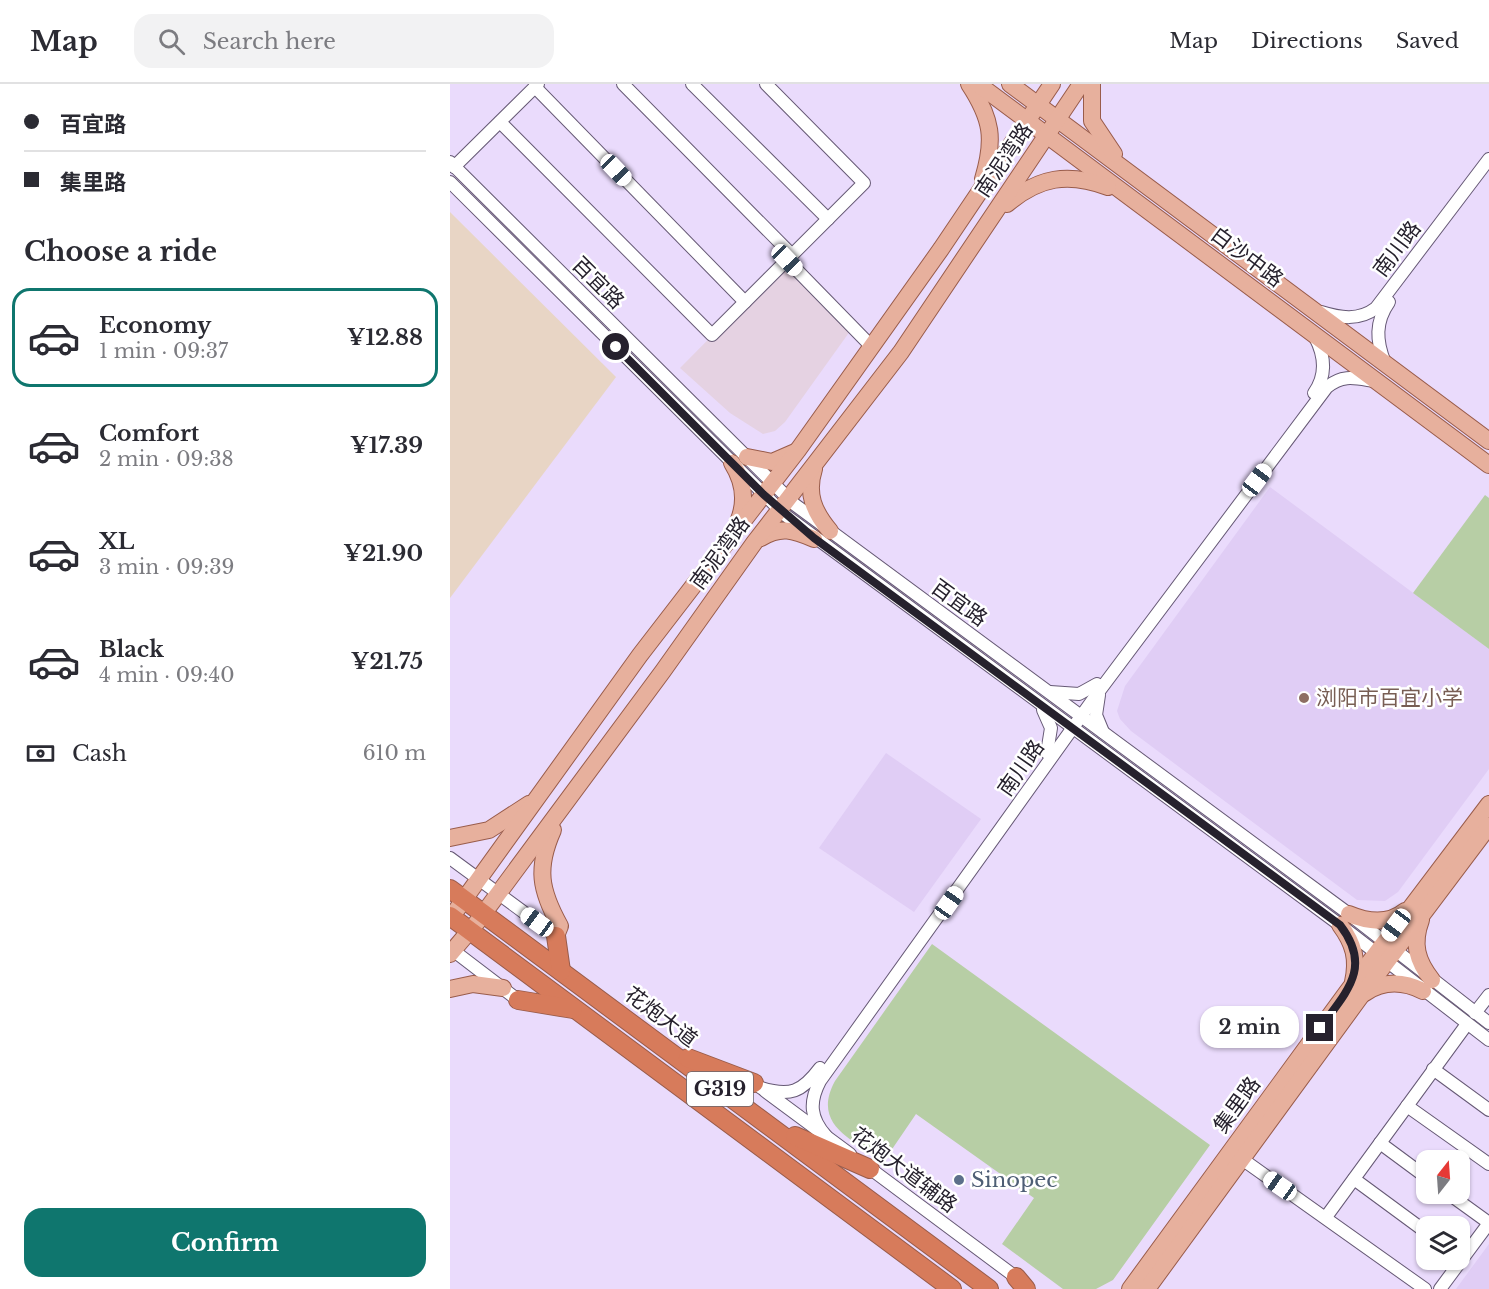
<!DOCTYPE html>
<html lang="en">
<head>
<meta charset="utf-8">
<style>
  body { margin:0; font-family:"Libre Baskerville","Noto Sans SC",serif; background:#f2f2f3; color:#2b2b33; height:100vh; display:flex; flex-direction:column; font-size:22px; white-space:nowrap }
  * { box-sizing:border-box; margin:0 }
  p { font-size:20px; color:#7c7c81 }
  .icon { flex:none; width:33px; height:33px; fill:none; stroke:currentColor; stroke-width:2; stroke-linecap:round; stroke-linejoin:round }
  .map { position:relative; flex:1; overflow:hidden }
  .details { display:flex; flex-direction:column; background:#fff; width:450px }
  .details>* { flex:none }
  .top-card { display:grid; align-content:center; height:132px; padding:0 24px; background:#fff }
  .needle { width:39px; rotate:17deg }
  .fabs { position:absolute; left:966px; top:1066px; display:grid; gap:12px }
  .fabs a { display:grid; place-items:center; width:54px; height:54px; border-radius:12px; background:#fff; box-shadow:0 2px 4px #0004; font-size:30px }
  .end { position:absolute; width:27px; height:27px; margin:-14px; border:8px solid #26212d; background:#fff; box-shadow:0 0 0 3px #fff }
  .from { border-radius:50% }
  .bubble { position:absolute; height:42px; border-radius:18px; background:#fff; box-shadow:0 2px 4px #0004; font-size:20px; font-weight:800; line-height:42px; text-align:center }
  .car { position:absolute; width:18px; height:36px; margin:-18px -9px; border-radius:8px; box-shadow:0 0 4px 2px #0007; background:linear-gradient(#fff 24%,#345 0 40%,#fff 0 76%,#345 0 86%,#fff 0) }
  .top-card b { display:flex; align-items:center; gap:21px; height:57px; font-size:22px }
  .top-card b+b { border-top:2px solid #e1e1e2 }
  .top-card i { width:15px; height:15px; background:#2b2b33 }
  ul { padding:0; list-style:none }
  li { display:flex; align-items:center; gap:18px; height:99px; margin:0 12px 9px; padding:0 12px; border:3px solid transparent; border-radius:18px }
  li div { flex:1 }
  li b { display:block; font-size:22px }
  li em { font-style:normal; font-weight:800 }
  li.current { border-color:#0f766e }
  li>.icon { width:54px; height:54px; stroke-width:1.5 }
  h2 { padding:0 24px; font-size:27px; line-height:72px }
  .pay { display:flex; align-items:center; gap:15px; height:66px; padding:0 24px; font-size:22px }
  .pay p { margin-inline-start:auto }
  .cta { display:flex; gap:12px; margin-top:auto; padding:12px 24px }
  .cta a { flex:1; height:69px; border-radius:18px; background:#0f766e; color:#fff; font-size:24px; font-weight:800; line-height:69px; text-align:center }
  header { display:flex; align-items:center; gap:36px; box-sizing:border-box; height:84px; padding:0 30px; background:#fff; border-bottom:2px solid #e1e1e2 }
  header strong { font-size:28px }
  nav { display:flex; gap:33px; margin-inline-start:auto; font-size:21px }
  .search { width:420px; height:54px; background:#f2f2f3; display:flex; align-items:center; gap:15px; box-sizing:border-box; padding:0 21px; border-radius:18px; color:#7c7c81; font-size:22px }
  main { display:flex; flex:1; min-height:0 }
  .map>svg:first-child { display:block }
  .commercial { fill:#e5d2e2 }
  .industrial { fill:#e8d5c5 }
  .built { fill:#e0cdf5 }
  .green { fill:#b7cea5 }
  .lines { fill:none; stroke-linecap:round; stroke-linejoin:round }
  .minor-casing { stroke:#665975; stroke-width:14 }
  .major-casing { stroke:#995c4b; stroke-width:18 }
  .highway-casing { stroke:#995c4b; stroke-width:20 }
  .minor { stroke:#fff; stroke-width:12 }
  .major { stroke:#e7b09d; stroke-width:16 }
  .highway { stroke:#d77b5b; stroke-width:18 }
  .route { stroke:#26212d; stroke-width:8 }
  .education-dot { fill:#8d6e63; stroke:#fff; stroke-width:2 }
  .service-dot { fill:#5c6f8a; stroke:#fff; stroke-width:2 }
  .labels { text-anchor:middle; stroke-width:5; stroke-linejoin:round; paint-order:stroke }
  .shield { fill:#fff; stroke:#67646c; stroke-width:1.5 }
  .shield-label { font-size:20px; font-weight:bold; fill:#26212d }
  .street-label { font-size:21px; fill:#26212d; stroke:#fff }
  .education-label { font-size:21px; fill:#785e54; stroke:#fff; text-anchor:start }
  .service-label { font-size:21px; fill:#4e5e75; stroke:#fff; text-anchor:start }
</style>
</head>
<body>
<header>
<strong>Map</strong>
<div class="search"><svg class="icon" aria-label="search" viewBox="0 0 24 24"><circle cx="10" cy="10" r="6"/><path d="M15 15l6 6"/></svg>Search here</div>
<nav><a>Map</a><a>Directions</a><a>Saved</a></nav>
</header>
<main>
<section class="details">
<div class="top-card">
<b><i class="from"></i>百宜路</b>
<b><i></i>集里路</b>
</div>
<h2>Choose a ride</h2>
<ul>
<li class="current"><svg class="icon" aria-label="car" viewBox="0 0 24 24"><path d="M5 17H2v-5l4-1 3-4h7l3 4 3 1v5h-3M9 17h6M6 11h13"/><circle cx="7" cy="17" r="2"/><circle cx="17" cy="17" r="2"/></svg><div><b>Economy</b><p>1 min · 09:37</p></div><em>¥12.88</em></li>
<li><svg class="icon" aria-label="car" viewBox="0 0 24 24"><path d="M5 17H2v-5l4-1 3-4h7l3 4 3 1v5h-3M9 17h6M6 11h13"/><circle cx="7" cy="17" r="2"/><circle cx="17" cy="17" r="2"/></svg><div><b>Comfort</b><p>2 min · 09:38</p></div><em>¥17.39</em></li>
<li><svg class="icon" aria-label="car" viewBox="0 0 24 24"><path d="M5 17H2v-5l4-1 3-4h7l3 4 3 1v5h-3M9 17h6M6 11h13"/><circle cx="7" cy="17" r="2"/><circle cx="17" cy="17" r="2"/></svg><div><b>XL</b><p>3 min · 09:39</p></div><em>¥21.90</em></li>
<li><svg class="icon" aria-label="car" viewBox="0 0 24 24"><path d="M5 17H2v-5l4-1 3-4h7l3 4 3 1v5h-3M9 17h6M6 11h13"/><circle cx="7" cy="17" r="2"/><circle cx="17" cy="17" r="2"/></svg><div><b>Black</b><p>4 min · 09:40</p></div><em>¥21.75</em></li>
</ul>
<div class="pay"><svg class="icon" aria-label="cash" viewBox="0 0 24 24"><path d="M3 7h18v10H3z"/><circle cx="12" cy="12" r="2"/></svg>Cash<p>610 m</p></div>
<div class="cta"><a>Confirm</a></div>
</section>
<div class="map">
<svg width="1039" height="1205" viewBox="0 0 1039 1205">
  <rect width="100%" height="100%" fill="#eadbfc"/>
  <!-- commercial -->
  <polygon class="commercial" points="337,176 403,243 335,338 325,347 313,350 280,329 230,284"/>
  <!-- industrial -->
  <polygon class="industrial" points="0,128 166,293 0,514"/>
  <!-- built -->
  <g class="built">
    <polygon points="820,403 1039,565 1039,685 948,808 935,817 907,816 681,647 670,635 667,627 675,602"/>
    <polygon points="436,669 531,735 464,828 369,764"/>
    <polygon points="1039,1160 1039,1205 1006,1205"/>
  </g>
  <!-- green -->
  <g class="green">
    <polygon points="1035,411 1039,414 1039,565 963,509"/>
    <path d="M482,860L760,1061L663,1196L646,1205H613L552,1160L584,1114L466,1030L434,1077C403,1056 361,1041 385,997Z"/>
  </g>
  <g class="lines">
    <defs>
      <g id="minor">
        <polyline points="173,0 342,171"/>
        <polyline points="242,0 378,135"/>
        <polyline points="85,3 295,218"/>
        <polyline points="50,38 262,251 414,99 316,0"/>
        <polyline points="0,78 344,420 899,830 1039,939"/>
        <polyline points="4,83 88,0"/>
        <polyline points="0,98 335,431 890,841 1039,956"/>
        <polyline points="337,176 422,263"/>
        <path d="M871,228C890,234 909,237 926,224L1039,75"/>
        <path d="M935,279C926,257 925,238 939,218"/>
        <path d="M864,309C877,291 875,272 865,253"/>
        <polyline points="600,608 629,610 647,600"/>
        <polyline points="649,611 646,631 653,648"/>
        <polyline points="593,626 601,644 597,669"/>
        <polyline points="0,774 106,852"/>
        <polyline points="0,864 68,916"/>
        <polyline points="1025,929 1039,911"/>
        <polyline points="983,985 1039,1026"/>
        <path d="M311,1004C340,1013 352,1008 370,984"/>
        <polyline points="315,1007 400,1070"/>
        <polyline points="957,1022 1039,1080"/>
        <path d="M376,1052C360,1034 359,1018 370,997L647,610L877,303C893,290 905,294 924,297"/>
        <polyline points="930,1059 976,1093"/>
        <polyline points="792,1075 975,1205"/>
        <polyline points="414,1080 571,1197"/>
        <polyline points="904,1095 976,1148"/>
        <polyline points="999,1110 1035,1136"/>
        <polyline points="876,1133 1017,940"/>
        <polyline points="990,1205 1039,1139"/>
      </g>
      <g id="major">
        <path d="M519,0C542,35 545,55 533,95"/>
        <polyline points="528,0 1039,381"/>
        <polyline points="560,0 1039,357"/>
        <polyline points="642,0 642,37 664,70"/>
        <path d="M557,120C589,93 618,88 658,103"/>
        <polyline points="297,373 322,378 345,368"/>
        <path d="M282,379C294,398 297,417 288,438"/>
        <path d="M364,385C356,410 364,428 380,447"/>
        <path d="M311,454C331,442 343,446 364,455"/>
        <path d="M103,746C86,784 90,806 110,842L106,852"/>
        <polyline points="0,754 39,746 79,720"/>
        <path d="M899,830C918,838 938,841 955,827"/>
        <polyline points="0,835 190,571 348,366 491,165 602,0"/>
        <path d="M971,836C962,860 967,877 982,896"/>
        <path d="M890,841C904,860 908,875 903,898"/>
        <polyline points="0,870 28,837 213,587 304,459 451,268 631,0"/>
        <polyline points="0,905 23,900 53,904"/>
        <path d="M915,909C934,896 953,897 973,907"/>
        <polyline points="680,1205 897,908 1039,720"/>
        <polyline points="697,1205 908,916 1039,742"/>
      </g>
      <g id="highway">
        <polyline points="0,805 539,1205"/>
        <polyline points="0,832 502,1205"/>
        <polyline points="106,852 111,887"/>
        <polyline points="68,916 123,925"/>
        <polyline points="238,974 304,999"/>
        <polyline points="345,1052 420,1085"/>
        <polyline points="566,1193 576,1205"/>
      </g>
    </defs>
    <!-- minor casing -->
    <use href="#minor" class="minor-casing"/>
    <!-- major casing -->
    <use href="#major" class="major-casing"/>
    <!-- highway casing -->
    <use href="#highway" class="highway-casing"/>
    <!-- minor -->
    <use href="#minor" class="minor"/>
    <!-- major -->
    <use href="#major" class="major"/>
    <!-- highway -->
    <use href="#highway" class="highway"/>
  </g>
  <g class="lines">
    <!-- route -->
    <path class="route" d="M166,263L313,410L364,454L890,841C923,884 896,908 870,944"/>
  </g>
  <!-- markers -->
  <circle class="education-dot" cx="854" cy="614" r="6"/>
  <circle class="service-dot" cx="509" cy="1096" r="6"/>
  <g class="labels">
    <!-- shield labels -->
    <rect class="shield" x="237" y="988" width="66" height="34" rx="4.5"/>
    <g class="shield-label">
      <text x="270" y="1012">G319</text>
    </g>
    <!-- street labels -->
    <g class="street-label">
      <text transform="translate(554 76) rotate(-56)" y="7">南泥湾路</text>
      <text transform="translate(947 165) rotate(-53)" y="7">南川路</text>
      <text transform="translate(797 173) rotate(37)" y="7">白沙中路</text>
      <text transform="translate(148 199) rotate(45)" y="7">百宜路</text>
      <text transform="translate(270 469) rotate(-54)" y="7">南泥湾路</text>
      <text transform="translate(509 519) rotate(36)" y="7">百宜路</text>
      <text transform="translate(571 684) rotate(-55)" y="7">南川路</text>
      <text transform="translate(211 933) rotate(37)" y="7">花炮大道</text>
      <text transform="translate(787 1021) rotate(-54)" y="7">集里路</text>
      <text transform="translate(454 1086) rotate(37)" y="7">花炮大道辅路</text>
    </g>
    <!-- education labels -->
    <g class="education-label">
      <text x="866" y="621">浏阳市百宜小学</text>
    </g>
    <!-- service labels -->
    <g class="service-label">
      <text x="521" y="1103">Sinopec</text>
    </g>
  </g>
</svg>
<div class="fabs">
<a><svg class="needle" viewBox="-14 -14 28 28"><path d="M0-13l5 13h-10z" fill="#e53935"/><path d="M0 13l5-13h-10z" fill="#7c7c81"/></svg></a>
<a><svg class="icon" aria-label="layers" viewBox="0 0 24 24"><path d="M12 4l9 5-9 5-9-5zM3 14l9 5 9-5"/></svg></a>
</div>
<i class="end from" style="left:166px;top:263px"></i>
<i class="end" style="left:870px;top:944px"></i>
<div class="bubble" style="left:750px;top:922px;width:99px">2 min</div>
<i class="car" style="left:166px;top:86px;rotate:136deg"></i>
<i class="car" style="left:337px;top:176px;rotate:136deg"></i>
<i class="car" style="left:807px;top:396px;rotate:37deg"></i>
<i class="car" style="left:499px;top:819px;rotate:35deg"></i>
<i class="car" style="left:87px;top:838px;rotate:306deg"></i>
<i class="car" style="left:946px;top:841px;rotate:217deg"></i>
<i class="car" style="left:830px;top:1102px;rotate:305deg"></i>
</div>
</main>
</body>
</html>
